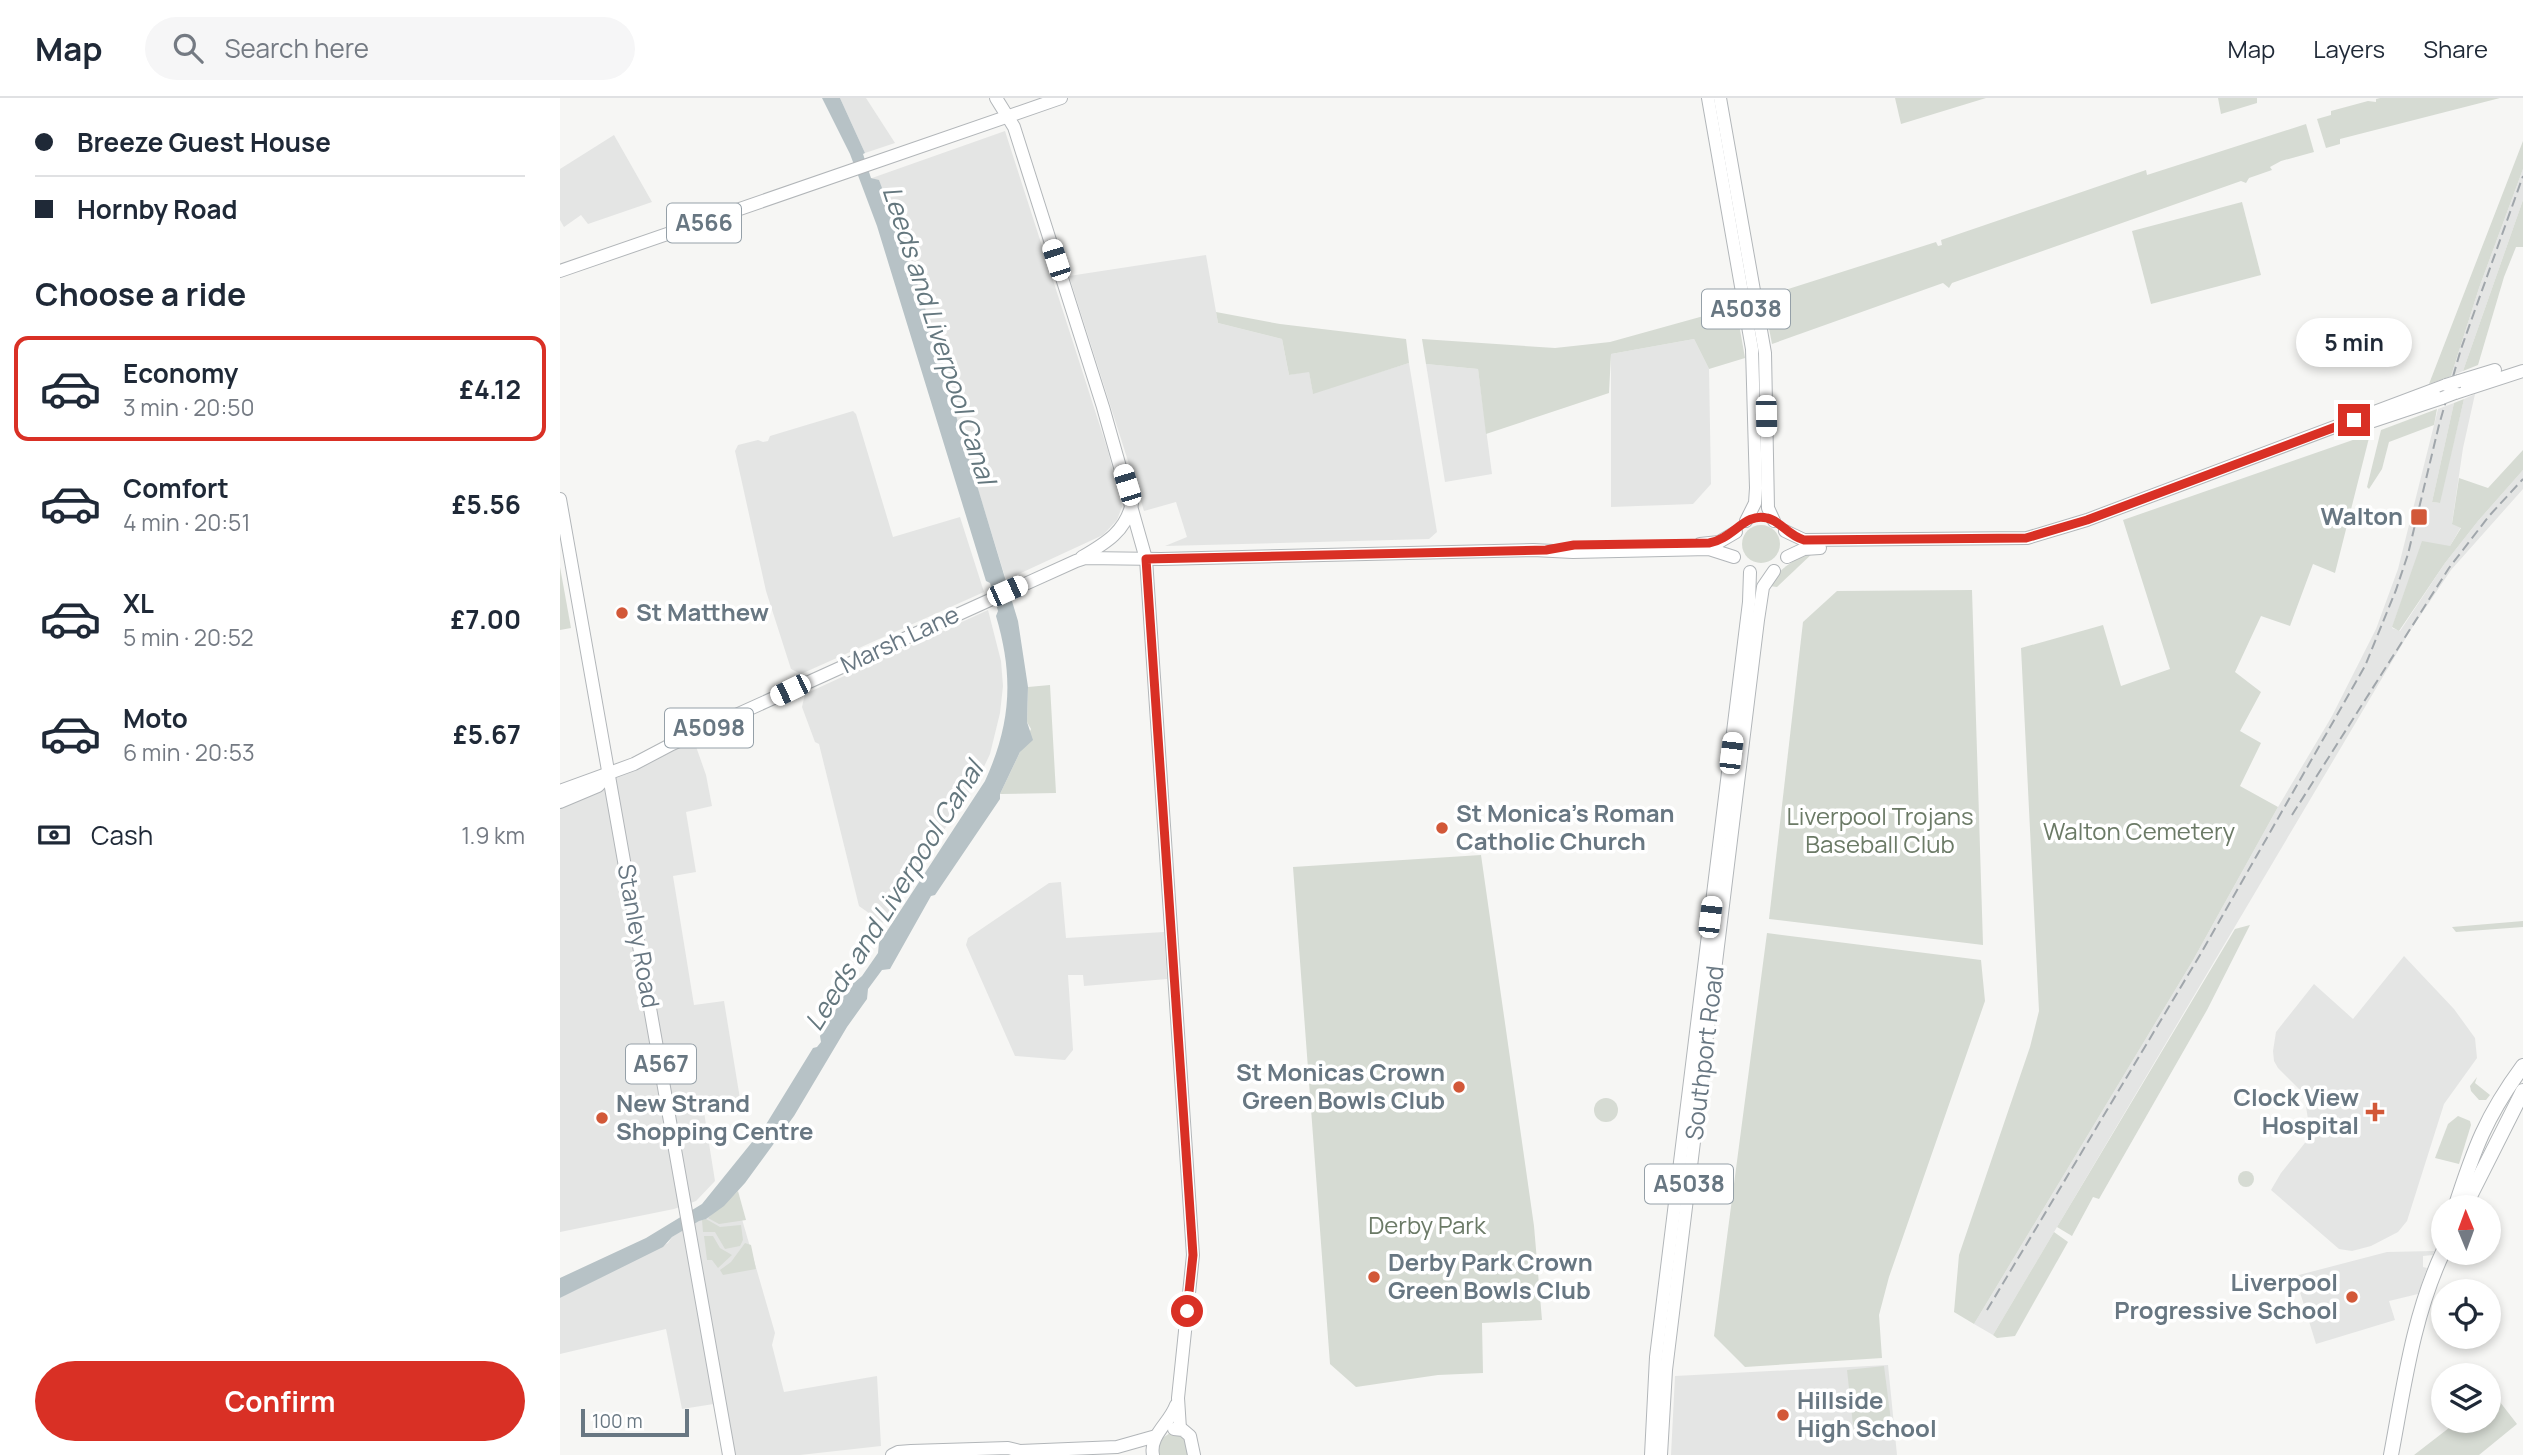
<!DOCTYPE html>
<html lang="en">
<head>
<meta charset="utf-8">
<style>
  body { margin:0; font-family:Manrope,sans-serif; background:#f6f6f7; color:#1f2937; height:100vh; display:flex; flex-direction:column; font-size:26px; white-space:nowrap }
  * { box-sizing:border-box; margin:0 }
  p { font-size:23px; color:#747a83 }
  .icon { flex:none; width:38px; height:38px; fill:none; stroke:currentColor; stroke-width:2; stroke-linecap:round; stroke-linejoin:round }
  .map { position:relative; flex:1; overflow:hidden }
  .drawer { display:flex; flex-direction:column; background:#fff; width:560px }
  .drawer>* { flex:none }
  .hud { display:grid; align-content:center; height:154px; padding:0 35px; background:#fff }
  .needle { width:46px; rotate:359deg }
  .buttons { position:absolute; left:1871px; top:1097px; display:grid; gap:14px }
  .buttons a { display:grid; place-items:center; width:70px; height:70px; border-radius:50%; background:#fff; box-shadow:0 4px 10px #0003; font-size:35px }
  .scale { position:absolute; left:21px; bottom:18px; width:108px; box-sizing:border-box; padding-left:7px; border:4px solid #687782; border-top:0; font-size:19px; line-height:24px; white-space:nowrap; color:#687782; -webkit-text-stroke:5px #fff; paint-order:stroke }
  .end { position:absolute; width:32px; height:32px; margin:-16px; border:9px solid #d93025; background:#fff; box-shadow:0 0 0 4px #fff }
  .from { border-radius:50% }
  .bubble { position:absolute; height:49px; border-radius:24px; background:#fff; box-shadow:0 4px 10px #0003; font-size:23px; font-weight:700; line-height:49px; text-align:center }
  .car { position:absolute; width:21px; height:42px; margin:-21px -10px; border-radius:9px; box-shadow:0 0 5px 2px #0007; background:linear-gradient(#fff 24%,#345 0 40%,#fff 0 76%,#345 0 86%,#fff 0) }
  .hud b { display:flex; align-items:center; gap:24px; height:66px; font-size:26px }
  .hud b+b { border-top:2px solid #e0e1e3 }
  .hud i { width:18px; height:18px; background:#1f2937 }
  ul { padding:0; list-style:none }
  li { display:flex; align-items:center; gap:21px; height:105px; margin:0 14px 10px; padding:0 21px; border:4px solid transparent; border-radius:14px }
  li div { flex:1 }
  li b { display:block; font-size:26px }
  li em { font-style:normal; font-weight:700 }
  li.active { border-color:#d93025 }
  li>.icon { width:63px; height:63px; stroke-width:1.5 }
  h2 { padding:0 35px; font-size:32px; line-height:84px }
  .pay { display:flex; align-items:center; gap:18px; height:77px; padding:0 35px; font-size:26px }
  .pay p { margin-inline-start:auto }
  .action { display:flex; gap:14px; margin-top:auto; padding:14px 35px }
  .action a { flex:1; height:80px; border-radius:42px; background:#d93025; color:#fff; font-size:28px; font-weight:700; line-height:80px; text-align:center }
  header { display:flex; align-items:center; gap:42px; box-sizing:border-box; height:98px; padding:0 35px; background:#fff; border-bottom:2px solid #e0e1e3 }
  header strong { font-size:33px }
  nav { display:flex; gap:38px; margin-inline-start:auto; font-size:24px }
  .search { width:490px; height:63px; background:#f6f6f7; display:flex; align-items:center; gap:18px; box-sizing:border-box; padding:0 24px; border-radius:38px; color:#747a83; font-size:26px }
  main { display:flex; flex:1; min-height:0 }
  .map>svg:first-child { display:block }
  .built { fill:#e4e5e4 }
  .green { fill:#d6dbd3 }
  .water { fill:#b7c2c6 }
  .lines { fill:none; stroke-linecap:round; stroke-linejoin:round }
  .major-casing { stroke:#b2b6b9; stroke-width:14 }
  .highway-casing { stroke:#b1b5b8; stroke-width:16 }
  .major { stroke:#fff; stroke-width:12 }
  .highway { stroke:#fff; stroke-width:14 }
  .rail { stroke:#a0a6ab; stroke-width:2; stroke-dasharray:10 5; stroke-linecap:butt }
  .major-bridge-casing { stroke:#b2b6b9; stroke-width:14; stroke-linecap:butt }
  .major-bridge { stroke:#fff; stroke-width:12 }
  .route { stroke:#d93025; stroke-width:9 }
  .poi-dot { fill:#d25838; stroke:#fff; stroke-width:2.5 }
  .labels { text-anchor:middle; stroke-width:7; stroke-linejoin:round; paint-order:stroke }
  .shield { fill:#fff; stroke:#95a0a8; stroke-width:2 }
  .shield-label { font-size:23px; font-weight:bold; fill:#687782 }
  .poi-label { font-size:24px; font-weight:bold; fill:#687782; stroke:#fff; text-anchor:start }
  .street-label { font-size:24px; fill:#687782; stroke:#fff }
  .park-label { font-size:24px; fill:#6b7a66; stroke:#fff }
  .water-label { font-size:26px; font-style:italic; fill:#64777e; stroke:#fff }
</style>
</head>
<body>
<header>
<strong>Map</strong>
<div class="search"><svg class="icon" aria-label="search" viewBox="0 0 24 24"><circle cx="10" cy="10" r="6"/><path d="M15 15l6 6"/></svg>Search here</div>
<nav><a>Map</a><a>Layers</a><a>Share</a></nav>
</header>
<main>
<section class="drawer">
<div class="hud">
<b><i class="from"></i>Breeze Guest House</b>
<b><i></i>Hornby Road</b>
</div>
<h2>Choose a ride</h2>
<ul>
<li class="active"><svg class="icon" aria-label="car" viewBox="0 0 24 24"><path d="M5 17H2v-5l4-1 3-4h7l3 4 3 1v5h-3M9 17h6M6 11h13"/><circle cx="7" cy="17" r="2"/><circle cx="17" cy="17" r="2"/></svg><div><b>Economy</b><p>3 min · 20:50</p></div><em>£4.12</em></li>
<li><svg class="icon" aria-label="car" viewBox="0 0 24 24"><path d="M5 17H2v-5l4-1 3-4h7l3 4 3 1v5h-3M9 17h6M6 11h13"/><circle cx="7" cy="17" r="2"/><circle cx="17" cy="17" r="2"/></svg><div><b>Comfort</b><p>4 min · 20:51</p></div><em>£5.56</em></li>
<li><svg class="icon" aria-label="car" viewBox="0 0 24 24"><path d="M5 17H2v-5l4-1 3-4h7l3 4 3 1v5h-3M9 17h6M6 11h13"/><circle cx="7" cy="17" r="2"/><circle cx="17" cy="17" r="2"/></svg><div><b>XL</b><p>5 min · 20:52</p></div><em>£7.00</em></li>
<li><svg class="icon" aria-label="car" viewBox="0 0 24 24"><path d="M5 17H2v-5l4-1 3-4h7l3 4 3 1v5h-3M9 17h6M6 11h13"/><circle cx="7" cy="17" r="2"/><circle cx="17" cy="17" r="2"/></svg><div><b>Moto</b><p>6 min · 20:53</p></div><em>£5.67</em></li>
</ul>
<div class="pay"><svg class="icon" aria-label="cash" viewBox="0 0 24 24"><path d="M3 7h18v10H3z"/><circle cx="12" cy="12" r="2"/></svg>Cash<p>1.9 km</p></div>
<div class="action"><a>Confirm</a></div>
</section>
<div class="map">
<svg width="1963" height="1357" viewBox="0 0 1963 1357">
  <rect width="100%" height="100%" fill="#f6f6f4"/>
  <!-- built -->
  <g class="built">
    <polygon points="280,0 306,0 335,45 305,55"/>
    <polygon points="445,33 548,353 562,409 557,422 543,437 446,482 383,278 384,269 352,169 319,83 312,80"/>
    <polygon points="54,37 92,104 28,126 21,117 4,129 0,122 0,71"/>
    <polygon points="1963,71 1963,102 1903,273 1891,278 1919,190"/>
    <polygon points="646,157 658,225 722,241 729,277 749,273 753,295 849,265 877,434 869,441 605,448 627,439 616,404 584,413 509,178"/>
    <polygon points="1134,241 1149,271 1151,386 1133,406 1051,409 1051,256"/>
    <polygon points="866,266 918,271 932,376 885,384"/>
    <polygon points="1915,296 1903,350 1892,425 1901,429 1890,448 1844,496 1832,530 1840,533 1885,465 1918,423 1963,372 1963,391 1891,472 1850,533 1433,1237 1414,1226 1632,864 1718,709 1772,618 1816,531 1838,471 1878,311 1894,305 1872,404 1879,405 1904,301"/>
    <polygon points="293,313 296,316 333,439 400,419 424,494 241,576 231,571 206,493 175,353 178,347 198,342 203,344 208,343 210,338"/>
    <polygon points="428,512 441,563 443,588 440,615 430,656 420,677 323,825 299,808 259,646 255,644 242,609 245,596"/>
    <polygon points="132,637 146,677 152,708 126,714 136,774 113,778 134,907 164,903 181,1007 144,1014 155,1083 136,1103 114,1111 0,1134 0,697"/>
    <polygon points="501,784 506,840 604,834 607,881 524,888 523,877 508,877 513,952 505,962 455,958 406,847 408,840 489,785"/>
    <polygon points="1844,858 1894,911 1915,940 1917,960 1884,1006 1847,1123 1838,1134 1811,1148 1792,1153 1779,1151 1711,1092 1721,1075 1748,1041 1750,1034 1744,996 1718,970 1714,963 1713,953 1716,934 1754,886 1793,921"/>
    <polygon points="175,1097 215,1235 212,1247 224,1294 317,1278 321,1348 240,1357 169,1357 160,1305 122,1311 106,1231 0,1256 0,1200 108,1145 112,1139 139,1122 146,1121"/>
    <polygon points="1874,1153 1873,1157 1863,1158 1863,1169 1867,1170 1858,1196 1829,1203 1835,1222 1756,1246 1735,1178 1827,1154"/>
    <polygon points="1328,1267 1337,1357 1111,1357 1115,1278"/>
  </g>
  <!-- green -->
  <g class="green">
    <polygon points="1335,0 1426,0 1341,26"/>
    <polygon points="1658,0 1697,0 1697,5 1661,16"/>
    <polygon points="1820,0 1940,0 1780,41 1780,46 1766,50 1757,21 1771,17 1771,13 1808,3 1816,4 1816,1"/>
    <polygon points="1746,26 1754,54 1721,63 1710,69 1712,72 1689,80 1686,85 1681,83 1392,185 1389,190 1383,185 1212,246 1203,199 1376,144 1378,148 1382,147 1381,142 1586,72 1587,77"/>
    <polygon points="1963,43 1963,71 1919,190 1891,278 1869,286"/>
    <polygon points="1963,102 1963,149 1956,149 1944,179 1918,267 1903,273"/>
    <polygon points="1682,104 1701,177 1591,206 1572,133"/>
    <polygon points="1176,209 1185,260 1149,271 1134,241 1051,256 1049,295 926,336 918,271 866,266 862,241 995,250 1050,244"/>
    <polygon points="656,214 720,226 846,241 849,265 753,296 749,274 729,277 722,241 658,225"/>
    <polygon points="1904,301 1880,405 1872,404 1894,305"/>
    <polygon points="1877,311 1874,327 1829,344 1822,371 1809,391 1807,389 1821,332"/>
    <polygon points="1810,336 1775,475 1753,466 1730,528 1701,518 1675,574 1701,594 1680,633 1701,645 1680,688 1718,709 1632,864 1414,1226 1394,1214 1399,1157 1470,949 1479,913 1461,550 1543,527 1561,588 1610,571 1563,422"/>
    <polygon points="1963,352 1963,372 1918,423 1885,465 1839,533 1832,529 1862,443 1890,448 1901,430 1892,426 1899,380 1928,390"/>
    <circle cx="1201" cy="446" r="19"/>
    <path d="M1255,453L1217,489L1209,488C1219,470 1236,460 1255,453Z"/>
    <polygon points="0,469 11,530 0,532"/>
    <polygon points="1412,492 1423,847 1209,821 1243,524 1277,493"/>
    <polygon points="490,587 496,695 440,696 471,631 467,624 468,589"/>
    <polygon points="921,757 974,1128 982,1222 922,1225 923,1275 878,1277 796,1289 770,1266 733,769"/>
    <polygon points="1963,823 1963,829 1896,834 1892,829"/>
    <polygon points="1690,827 1647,912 1539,1101 1533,1099 1512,1138 1497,1129 1675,831"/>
    <polygon points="1207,835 1421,862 1425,903 1329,1179 1319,1217 1322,1260 1185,1269 1154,1238"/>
    <polygon points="1917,979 1915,985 1930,997 1926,1002 1919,1002 1911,993 1910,988"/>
    <circle cx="1046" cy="1012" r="12"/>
    <polygon points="1898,1018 1910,1023 1911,1027 1899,1066 1875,1060 1888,1026"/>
    <circle cx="1686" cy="1081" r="8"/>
    <polygon points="178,1093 186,1122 159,1126 148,1120"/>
    <polygon points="146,1121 160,1129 181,1127 183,1142 180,1148 165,1151 155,1134 143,1134 142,1122"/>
    <polygon points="1494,1134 1508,1144 1455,1238 1437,1240 1433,1237"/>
    <polygon points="144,1138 153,1138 160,1150 172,1157 158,1170 152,1162 147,1162"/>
    <polygon points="185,1145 191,1147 196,1171 163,1177 160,1172 171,1164"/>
    <polygon points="1324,1268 1331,1323 1293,1327 1287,1272"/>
    <polygon points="1933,1295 1957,1326 1919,1357 1854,1357 1898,1323 1928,1323 1929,1299"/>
    <path d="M610,1335C625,1337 626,1343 629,1357H599L598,1343Z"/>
  </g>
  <!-- water -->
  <path class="water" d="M262,0H280L305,55L303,56L311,80L319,82L352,169L384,269V278L458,523L468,589L467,624L473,642L460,654L440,696V701L375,797L371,798L330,871L322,872L308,891L307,901L287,929L234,1018L185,1085L164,1108L146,1121L139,1123L112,1139L103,1149L0,1200V1180L86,1140L142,1106L205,1028L253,950L257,949L261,944L260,938L289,889L302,878L318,855L319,845L329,830L425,683C451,626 454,579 436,518L438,513L430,485L426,483L317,128L290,56Z"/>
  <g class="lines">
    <defs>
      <g id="major">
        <polyline points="436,0 454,29 543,309 586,461 633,1157 618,1300 620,1331"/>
        <polyline points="1148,0 1192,251 1196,390 1195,405 1186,423"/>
        <polyline points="1160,0 1205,255 1208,410 1214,423"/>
        <polyline points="0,173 501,0"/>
        <polyline points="1899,283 1935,272"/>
        <polyline points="1895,295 1963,273"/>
        <polyline points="1813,323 1882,300"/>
        <polyline points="0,401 169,1357"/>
        <polyline points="1225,433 1244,442 1467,440 1527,422 1886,287"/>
        <polyline points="1140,446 1159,444 1176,434"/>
        <path d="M522,459C546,445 566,433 572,405"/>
        <polyline points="1227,459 1244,451 1260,450"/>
        <polyline points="0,693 74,666 112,646 516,463 525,460 601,461 973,452 1013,454 1149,451 1174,459"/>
        <polyline points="0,704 38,688 49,676"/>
        <polyline points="614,1331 623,1332 630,1338 634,1357"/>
        <polyline points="332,1357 338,1354 351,1353 448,1350 460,1353 557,1349 596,1338"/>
        <path d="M593,1357C589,1337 610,1325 616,1307"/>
        <polyline points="1091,1357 1096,1259 1189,504 1190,474"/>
        <polyline points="1101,1357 1106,1272 1198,522 1203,489 1214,473"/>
      </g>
      <g id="highway">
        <path d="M1895,1110C1914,1051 1926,1018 1963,968"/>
        <polyline points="1904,1110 1963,993"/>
        <path d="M1831,1357C1844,1288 1853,1218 1883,1154"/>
      </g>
    </defs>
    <!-- major casing -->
    <use href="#major" class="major-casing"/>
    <!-- highway casing -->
    <use href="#highway" class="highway-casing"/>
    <!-- major -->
    <use href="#major" class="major"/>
    <!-- highway -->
    <use href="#highway" class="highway"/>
    <!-- rail -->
    <g class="rail">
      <polyline points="1732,717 1889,470 1929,418 1963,381"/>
      <polyline points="1427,1212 1640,857 1805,568 1836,492 1848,456 1879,327 1901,251 1963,78"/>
    </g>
    <defs>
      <g id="major-bridge">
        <polyline points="1886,287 1899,283"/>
        <polyline points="1882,300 1895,295"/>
      </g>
    </defs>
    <!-- major-bridge casing -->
    <use href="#major-bridge" class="major-bridge-casing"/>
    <!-- major-bridge -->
    <use href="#major-bridge" class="major-bridge"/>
  </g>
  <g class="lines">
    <!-- route -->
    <path class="route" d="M627,1213L633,1157L586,461L986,452L1014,447L1149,445C1173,441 1185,414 1207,420C1221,423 1227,437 1244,442L1466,440L1527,422L1794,322"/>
  </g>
  <!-- markers -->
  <g class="poi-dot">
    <rect x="1850" y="410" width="18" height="18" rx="3.5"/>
    <circle cx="62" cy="515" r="7"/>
    <circle cx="882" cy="730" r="7"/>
    <circle cx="899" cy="989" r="7"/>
    <path d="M1811.5 1003.5h7v7h7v7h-7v7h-7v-7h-7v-7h7z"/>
    <circle cx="42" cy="1020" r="7"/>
    <circle cx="814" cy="1179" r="7"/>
    <circle cx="1792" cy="1199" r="7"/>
    <circle cx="1223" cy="1317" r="7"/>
  </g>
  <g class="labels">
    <!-- shield labels -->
    <g class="shield">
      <rect x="107" y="105.5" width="74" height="39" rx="5"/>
      <rect x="1142" y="191.5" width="88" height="39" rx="5"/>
      <rect x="105" y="610.5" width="88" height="39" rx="5"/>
      <rect x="66" y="946.5" width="70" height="39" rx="5"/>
      <rect x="1085" y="1066.5" width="88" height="39" rx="5"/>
    </g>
    <g class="shield-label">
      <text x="144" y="133">A566</text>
      <text x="1186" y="219">A5038</text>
      <text x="149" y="638">A5098</text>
      <text x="101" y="974">A567</text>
      <text x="1129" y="1094">A5038</text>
    </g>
    <!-- poi labels -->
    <g class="poi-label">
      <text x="1843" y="427" text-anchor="end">Walton</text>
      <text x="76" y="523">St Matthew</text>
      <text x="896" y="724">St Monica's Roman<tspan x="896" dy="28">Catholic Church</tspan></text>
      <text x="885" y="983" text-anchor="end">St Monicas Crown<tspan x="885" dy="28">Green Bowls Club</tspan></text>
      <text x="1799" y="1008" text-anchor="end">Clock View<tspan x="1799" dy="28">Hospital</tspan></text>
      <text x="56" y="1014">New Strand<tspan x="56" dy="28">Shopping Centre</tspan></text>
      <text x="828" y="1173">Derby Park Crown<tspan x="828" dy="28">Green Bowls Club</tspan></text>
      <text x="1778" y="1193" text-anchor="end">Liverpool<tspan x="1778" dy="28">Progressive School</tspan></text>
      <text x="1237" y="1311">Hillside<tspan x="1237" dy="28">High School</tspan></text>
    </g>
    <!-- street labels -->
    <g class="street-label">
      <text transform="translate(340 542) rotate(-25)" y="8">Marsh Lane</text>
      <text transform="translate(78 838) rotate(80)" y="8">Stanley Road</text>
      <text transform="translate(1145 955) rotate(-83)" y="8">Southport Road</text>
    </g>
    <!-- park labels -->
    <g class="park-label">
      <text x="1320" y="727">Liverpool Trojans<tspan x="1320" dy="28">Baseball Club</tspan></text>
      <text x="1579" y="742">Walton Cemetery</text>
      <text x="867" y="1136">Derby Park</text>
    </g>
    <!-- water labels -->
    <g class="water-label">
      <text transform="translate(379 237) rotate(72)" y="9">Leeds and Liverpool Canal</text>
      <text transform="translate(334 798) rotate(-58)" y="9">Leeds and Liverpool Canal</text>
    </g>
  </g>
</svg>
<div class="buttons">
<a><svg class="needle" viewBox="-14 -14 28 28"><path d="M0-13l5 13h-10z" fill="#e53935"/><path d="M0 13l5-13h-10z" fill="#747a83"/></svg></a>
<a><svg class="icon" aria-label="locate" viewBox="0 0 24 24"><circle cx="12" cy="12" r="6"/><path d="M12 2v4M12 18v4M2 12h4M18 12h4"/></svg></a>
<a><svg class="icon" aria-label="layers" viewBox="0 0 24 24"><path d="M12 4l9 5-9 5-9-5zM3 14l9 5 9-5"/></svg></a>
</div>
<div class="scale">100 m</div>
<i class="end from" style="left:627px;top:1213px"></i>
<i class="end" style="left:1794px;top:322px"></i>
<div class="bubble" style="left:1736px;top:220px;width:116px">5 min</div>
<i class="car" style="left:496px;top:162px;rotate:342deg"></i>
<i class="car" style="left:1206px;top:318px;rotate:179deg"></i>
<i class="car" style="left:567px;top:387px;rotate:343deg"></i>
<i class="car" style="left:447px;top:493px;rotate:66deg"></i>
<i class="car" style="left:230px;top:592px;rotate:244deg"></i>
<i class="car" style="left:1171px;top:655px;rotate:7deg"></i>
<i class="car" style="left:1150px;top:819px;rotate:7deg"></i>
</div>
</main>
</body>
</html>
